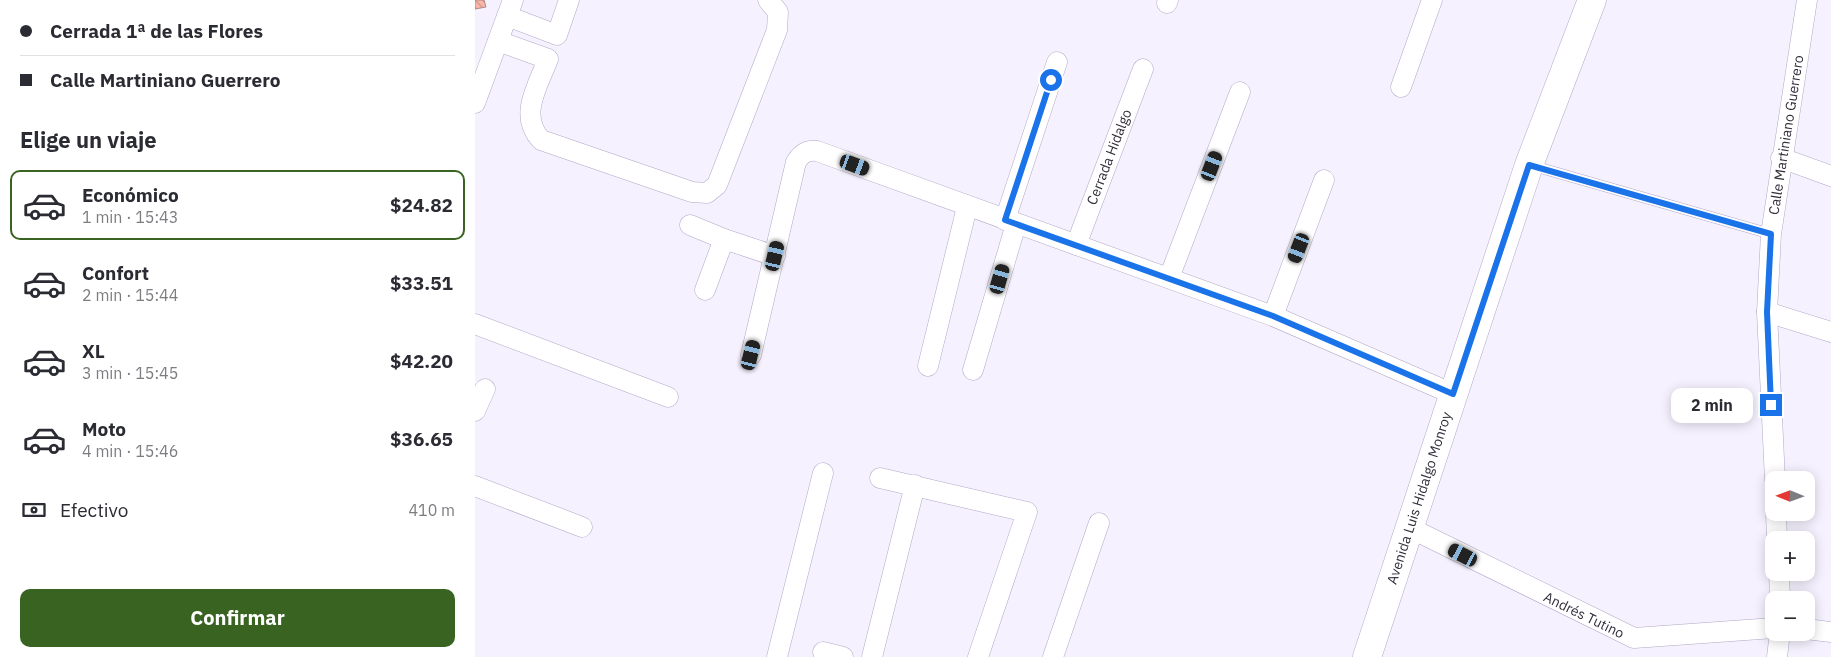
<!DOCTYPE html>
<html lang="es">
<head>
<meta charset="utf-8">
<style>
  body { margin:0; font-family:"IBM Plex Sans",sans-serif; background:#f7f7f7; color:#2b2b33; height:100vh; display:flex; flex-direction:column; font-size:19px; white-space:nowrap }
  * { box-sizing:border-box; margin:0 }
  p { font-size:16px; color:#7c7c81 }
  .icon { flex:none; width:28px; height:28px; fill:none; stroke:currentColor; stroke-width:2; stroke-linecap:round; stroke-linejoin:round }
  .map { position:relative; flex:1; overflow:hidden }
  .side { display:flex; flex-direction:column; background:#fff; width:475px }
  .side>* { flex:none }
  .banner { display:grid; align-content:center; height:110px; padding:0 20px; background:#fff }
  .needle { width:32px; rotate:271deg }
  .fabs { position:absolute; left:1290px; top:471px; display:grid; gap:10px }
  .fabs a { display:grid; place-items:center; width:50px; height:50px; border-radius:10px; background:#fff; box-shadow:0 2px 12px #0003; font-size:25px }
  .end { position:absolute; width:22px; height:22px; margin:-11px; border:6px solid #1a73e8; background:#fff; box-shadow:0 0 0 2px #fff }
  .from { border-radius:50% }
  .bubble { position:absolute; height:35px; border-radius:10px; background:#fff; box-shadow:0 2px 12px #0003; font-size:16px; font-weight:700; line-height:35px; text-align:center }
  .car { position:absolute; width:15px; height:30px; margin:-15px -8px; border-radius:6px; box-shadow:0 0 4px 1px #0007; background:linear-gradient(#222 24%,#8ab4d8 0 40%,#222 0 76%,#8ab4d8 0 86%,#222 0) }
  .banner b { display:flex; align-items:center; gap:18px; height:48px; font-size:19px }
  .banner b+b { border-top:1px solid #e1e1e2 }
  .banner i { width:12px; height:12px; background:#2b2b33 }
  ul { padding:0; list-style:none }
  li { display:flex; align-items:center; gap:15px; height:70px; margin:0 10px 8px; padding:0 10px; border:2px solid transparent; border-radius:10px }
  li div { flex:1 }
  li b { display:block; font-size:19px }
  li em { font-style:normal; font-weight:700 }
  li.on { border-color:#396320 }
  li>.icon { width:45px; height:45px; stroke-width:1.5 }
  h2 { padding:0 20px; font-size:22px; line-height:60px }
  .pay { display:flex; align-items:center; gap:12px; height:55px; padding:0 20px; font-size:19px }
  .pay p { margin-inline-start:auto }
  .action { display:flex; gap:10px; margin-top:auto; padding:10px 20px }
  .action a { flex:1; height:58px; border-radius:10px; background:#396320; color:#fff; font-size:20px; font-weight:700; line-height:58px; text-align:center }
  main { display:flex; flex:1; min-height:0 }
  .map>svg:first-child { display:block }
  .building { fill:url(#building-back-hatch); stroke:#af8b84 }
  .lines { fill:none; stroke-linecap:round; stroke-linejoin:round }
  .lane-casing { stroke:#b2a8c8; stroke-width:11 }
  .street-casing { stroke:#b2a8c8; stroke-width:21 }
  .secondary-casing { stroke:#b2a8c8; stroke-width:29 }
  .lane { stroke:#fff; stroke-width:10 }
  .street { stroke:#fff; stroke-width:20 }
  .secondary { stroke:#fff; stroke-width:28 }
  .route { stroke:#1a73e8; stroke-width:6 }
  .labels { text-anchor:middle; stroke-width:4; stroke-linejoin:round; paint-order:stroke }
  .street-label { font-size:14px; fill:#332e3b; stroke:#fff }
</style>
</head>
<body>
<main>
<section class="side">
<div class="banner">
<b><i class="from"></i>Cerrada 1ª de las Flores</b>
<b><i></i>Calle Martiniano Guerrero</b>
</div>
<h2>Elige un viaje</h2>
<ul>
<li class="on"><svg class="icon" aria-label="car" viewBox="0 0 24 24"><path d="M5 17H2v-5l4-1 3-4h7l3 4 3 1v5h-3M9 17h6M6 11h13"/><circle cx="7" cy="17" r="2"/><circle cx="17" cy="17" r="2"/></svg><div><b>Económico</b><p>1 min · 15:43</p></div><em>$24.82</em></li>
<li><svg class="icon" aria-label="car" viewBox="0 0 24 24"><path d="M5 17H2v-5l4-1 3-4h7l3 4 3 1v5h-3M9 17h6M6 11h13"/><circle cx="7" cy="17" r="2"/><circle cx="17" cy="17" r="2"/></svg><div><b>Confort</b><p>2 min · 15:44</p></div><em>$33.51</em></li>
<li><svg class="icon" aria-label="car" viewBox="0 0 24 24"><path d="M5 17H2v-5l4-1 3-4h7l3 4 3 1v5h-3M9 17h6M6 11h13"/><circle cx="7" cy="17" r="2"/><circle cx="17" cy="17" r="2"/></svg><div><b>XL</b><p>3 min · 15:45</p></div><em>$42.20</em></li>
<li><svg class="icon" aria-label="car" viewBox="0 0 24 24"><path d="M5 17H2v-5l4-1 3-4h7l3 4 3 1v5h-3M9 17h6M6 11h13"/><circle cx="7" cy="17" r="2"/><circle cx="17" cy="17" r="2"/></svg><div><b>Moto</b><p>4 min · 15:46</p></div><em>$36.65</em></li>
</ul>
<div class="pay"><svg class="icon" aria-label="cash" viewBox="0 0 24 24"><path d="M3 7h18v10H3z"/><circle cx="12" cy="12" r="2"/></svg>Efectivo<p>410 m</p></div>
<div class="action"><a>Confirmar</a></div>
</section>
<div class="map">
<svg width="1356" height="657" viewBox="0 0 1356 657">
  <defs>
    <pattern id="building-back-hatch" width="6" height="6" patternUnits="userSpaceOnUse" patternTransform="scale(1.25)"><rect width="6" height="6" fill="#fbb7aa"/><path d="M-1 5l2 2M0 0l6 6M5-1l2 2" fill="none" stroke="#cc958c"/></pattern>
  </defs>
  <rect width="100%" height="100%" fill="#f5f1fe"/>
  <!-- building -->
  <polygon class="building" points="0,0 9,0 11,7 0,9"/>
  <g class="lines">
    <defs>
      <polyline id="lane" points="1055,165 1296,234"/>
      <g id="street">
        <polyline points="692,3 693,0"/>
        <polyline points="32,16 82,35 94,0"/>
        <path d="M23,41L73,59C63,86 43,115 66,140L217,192L232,193L242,185L302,30L303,12L293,0"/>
        <polyline points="926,87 957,0"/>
        <polyline points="0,103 38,0"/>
        <polyline points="1306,158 1356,176"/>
        <polyline points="530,220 582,62"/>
        <polyline points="215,225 249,239 300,256"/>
        <polyline points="601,245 668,69"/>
        <polyline points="694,278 765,92"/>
        <polyline points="230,290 249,239"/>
        <polyline points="1292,312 1356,332"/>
        <polyline points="798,316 849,180"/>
        <polyline points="0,324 193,397"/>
        <path d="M276,355L321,162C327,153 332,150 342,151L798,316L978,394"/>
        <polyline points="453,366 492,207"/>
        <polyline points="498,370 541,224"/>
        <polyline points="0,411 10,389"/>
        <polyline points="405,478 552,512 503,657"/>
        <polyline points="1300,480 1292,312 1296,234 1332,0"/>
        <polyline points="0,486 107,527"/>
        <polyline points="1301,512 1302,540"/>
        <polyline points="935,528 1159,638 1299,628"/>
        <polyline points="1304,572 1305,600"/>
        <polyline points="1331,629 1356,632"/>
        <polyline points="348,652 368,657"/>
        <polyline points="302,657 348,473"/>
        <polyline points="397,657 440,485"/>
        <polyline points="578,657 624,523"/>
        <polyline points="1302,657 1305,632"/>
      </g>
      <polyline id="secondary" points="892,657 1054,165 1117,0"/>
    </defs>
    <!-- lane casing -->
    <use href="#lane" class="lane-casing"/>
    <!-- street casing -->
    <use href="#street" class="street-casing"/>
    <!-- secondary casing -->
    <use href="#secondary" class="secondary-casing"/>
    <!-- lane -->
    <use href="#lane" class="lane"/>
    <!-- street -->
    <use href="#street" class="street"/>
    <!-- secondary -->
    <use href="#secondary" class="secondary"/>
  </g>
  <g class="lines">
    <!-- route -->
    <polyline class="route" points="576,80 530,220 798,316 978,394 1054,165 1296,234 1292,312 1296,405"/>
  </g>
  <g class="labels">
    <!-- street labels -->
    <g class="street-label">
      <text transform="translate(1311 135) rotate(-81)" y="5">Calle Martiniano Guerrero</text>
      <text transform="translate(634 157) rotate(-69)" y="5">Cerrada Hidalgo</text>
      <text transform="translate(944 498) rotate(-72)" y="5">Avenida Luis Hidalgo Monroy</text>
      <text transform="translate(1109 615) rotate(26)" y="5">Andrés Tutino</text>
    </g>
  </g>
</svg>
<div class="fabs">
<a><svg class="needle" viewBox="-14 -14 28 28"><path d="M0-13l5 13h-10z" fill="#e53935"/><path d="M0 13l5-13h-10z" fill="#7c7c81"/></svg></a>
<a>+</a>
<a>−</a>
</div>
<i class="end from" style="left:576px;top:80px"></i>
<i class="end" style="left:1296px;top:405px"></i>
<div class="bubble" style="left:1196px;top:388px;width:82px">2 min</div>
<i class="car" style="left:380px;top:165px;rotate:110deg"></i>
<i class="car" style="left:737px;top:166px;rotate:21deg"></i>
<i class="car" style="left:824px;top:248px;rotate:201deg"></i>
<i class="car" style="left:300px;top:256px;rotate:13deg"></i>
<i class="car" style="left:525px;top:279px;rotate:16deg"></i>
<i class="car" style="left:276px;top:355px;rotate:14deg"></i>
<i class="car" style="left:988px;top:555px;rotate:297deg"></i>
</div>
</main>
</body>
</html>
